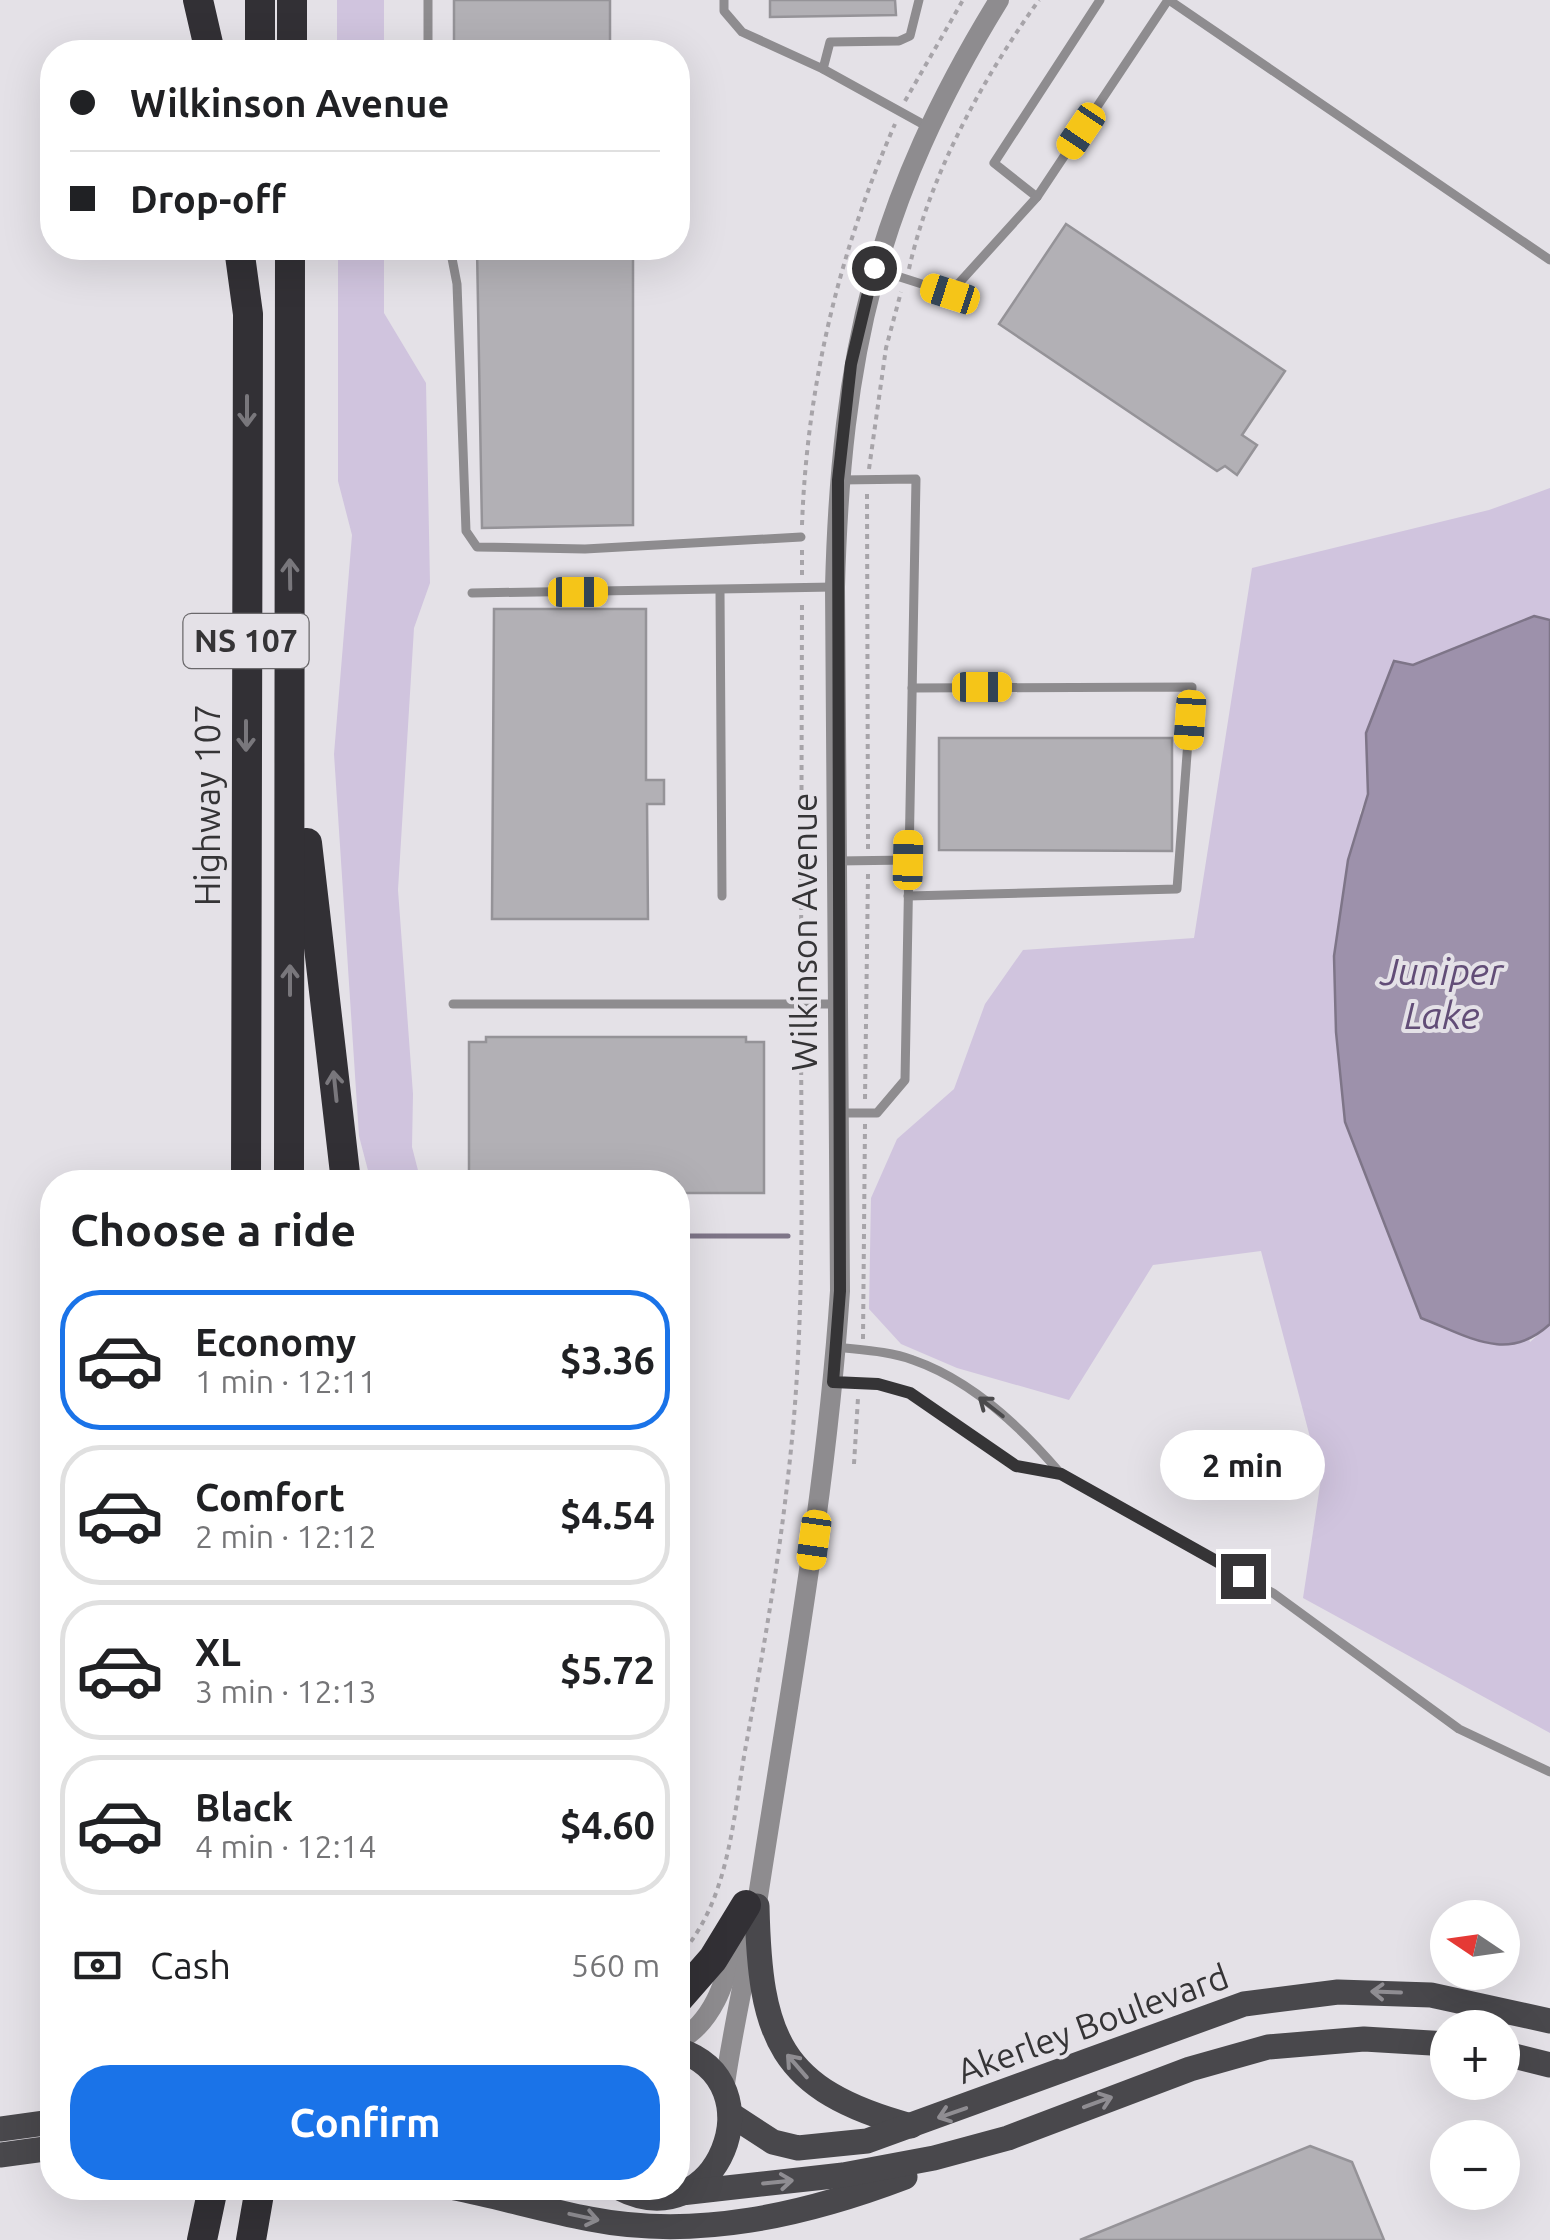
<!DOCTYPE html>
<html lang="en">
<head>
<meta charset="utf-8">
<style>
  body { margin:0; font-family:Ubuntu,sans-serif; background:#f6f6f6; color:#202124; height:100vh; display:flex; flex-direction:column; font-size:38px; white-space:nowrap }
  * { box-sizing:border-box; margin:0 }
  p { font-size:32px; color:#757577 }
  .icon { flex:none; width:55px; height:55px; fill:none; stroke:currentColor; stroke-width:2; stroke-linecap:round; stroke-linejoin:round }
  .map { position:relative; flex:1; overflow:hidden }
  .drawer { position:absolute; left:40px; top:1170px; width:650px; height:1030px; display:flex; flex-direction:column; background:#fff; border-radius:40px; box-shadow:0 10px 40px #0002 }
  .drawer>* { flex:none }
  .guide { position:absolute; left:40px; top:40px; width:650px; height:220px; border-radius:40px; box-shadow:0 10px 40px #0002; display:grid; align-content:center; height:220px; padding:0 30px; background:#fff }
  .needle { width:65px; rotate:283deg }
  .controls { position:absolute; left:1430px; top:1900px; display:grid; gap:20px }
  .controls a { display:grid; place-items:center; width:90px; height:90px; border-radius:50%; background:#fff; box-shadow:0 10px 40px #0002; font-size:50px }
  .end { position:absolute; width:45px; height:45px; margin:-22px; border:12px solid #353436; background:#fff; box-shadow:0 0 0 5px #fff }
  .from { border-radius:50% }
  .bubble { position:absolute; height:70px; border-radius:35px; background:#fff; box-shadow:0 10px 40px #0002; font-size:32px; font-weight:700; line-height:70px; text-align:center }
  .car { position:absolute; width:30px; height:60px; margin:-30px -15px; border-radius:12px; box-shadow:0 0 8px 2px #0007; background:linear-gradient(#f5c518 24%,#345 0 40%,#f5c518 0 76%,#345 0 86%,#f5c518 0) }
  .guide b { display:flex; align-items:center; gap:35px; height:95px; font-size:38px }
  .guide b+b { border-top:2px solid #e0e0e0 }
  .guide i { width:25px; height:25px; background:#202124 }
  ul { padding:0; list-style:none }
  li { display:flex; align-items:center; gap:30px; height:140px; margin:0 20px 15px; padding:0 10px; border:5px solid #e0e0e0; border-radius:40px }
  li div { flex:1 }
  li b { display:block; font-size:38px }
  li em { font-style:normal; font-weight:700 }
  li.current { border-color:#1a73e8 }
  li>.icon { width:90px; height:90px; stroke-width:1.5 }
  h2 { padding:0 30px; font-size:45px; line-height:120px }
  .pay { display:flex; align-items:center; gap:25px; height:110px; padding:0 30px; font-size:38px }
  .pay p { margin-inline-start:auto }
  .button { display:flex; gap:20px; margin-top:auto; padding:20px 30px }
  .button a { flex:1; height:115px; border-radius:40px; background:#1a73e8; color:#fff; font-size:40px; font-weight:700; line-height:115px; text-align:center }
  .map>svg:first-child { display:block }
  .green { fill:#d0c4de }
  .water { fill:#9d91ab; stroke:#7e7588; stroke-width:2.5 }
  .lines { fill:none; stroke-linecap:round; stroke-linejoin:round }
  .stream { stroke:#7e7588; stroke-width:5 }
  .building { fill:#b2b0b5; stroke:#959398; stroke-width:2.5 }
  .path { stroke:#a7a4a9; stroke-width:4; stroke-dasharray:5 5; stroke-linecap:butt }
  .service { stroke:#8e8c8f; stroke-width:9 }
  .tertiary { stroke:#8e8c8f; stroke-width:20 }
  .primary { stroke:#49484c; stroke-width:25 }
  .motorway { stroke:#323035; stroke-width:30 }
  .oneway { stroke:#79777c }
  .oneway2 { stroke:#4b4a4c }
  .oneway3 { stroke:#8f8d92 }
  .route { stroke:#353436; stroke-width:12 }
  .labels { text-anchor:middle; stroke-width:8; stroke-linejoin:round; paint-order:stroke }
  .shield { fill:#e4e1e7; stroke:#6a686b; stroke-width:2.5 }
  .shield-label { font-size:32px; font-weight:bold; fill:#353436 }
  .street-label { font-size:35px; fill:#353436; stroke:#e4e1e7 }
  .water-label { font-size:38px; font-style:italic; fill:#624d77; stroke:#e4e1e7 }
</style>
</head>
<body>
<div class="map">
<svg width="1550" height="2240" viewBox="0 0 1550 2240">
  <rect width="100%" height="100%" fill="#e4e1e7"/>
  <!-- green -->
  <g class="green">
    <rect x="337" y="0" width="47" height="52"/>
    <polygon points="338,248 384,248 384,313 426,383 430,583 414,628 398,890 413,1094 412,1147 421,1182 371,1182 359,1136 334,754 352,535 338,481"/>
    <polygon points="1550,488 1550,620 1534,616 1413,666 1366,733 1368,794 1360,813 1530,1342 1550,1324 1550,1733 1303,1598 1321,1479 1261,1251 1153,1265 1069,1400 957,1368 901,1344 869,1309 871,1198 897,1139 954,1089 985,1004 1023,950 1194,938 1252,568 1489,510"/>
  </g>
  <!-- water -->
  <path class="water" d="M1534,616L1550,620V1324C1507,1364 1468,1336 1421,1318L1345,1122L1336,1032L1334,956L1348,860L1368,794L1366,733L1394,661L1413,665Z"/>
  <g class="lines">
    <!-- stream -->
    <polyline class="stream" points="678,1236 788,1236"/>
  </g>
  <!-- building -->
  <g class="building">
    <rect x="454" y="0" width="156" height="52"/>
    <polygon points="770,0 895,0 896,15 770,17"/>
    <polygon points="1066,224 1285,371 1242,435 1257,445 1237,475 1225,466 1217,471 999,324"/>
    <polygon points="477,248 633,248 633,525 482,528"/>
    <polygon points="494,609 646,609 646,780 664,780 664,804 647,804 648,919 492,919"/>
    <polygon points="939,738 1172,738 1172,851 939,850"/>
    <polygon points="486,1037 746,1037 746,1042 764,1042 764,1193 678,1193 678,1182 469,1182 469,1042 486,1042"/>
    <polygon points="1310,2146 1352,2162 1384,2240 1080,2240"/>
  </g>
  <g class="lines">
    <!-- path -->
    <g class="path">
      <polyline points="905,101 963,0"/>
      <path d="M909,269C930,174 983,78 1039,0"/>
      <polyline points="869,469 886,348 901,292"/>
      <polyline points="867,494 868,849"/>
      <path d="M802,525C807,385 839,252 895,124"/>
      <polyline points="802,550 802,575"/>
      <polyline points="801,990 802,600"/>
      <polyline points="865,1099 868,874"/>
      <polyline points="863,1339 865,1124"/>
      <polyline points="854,1464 858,1398"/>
      <path d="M678,1957C730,1902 733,1816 746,1745C763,1653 779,1561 789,1468C806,1318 801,1166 801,1015"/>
    </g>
    <!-- service -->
    <g class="service">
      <polyline points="724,0 724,11 742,32 823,69 928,127"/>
      <polyline points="1169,0 1550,260"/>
      <polyline points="428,52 428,0"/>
      <polyline points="823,69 830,42 899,41 910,36 919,0"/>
      <polyline points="1037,197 994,163 1100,0"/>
      <polyline points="450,248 457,284 466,531 477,547 585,549 801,537"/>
      <polyline points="878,270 950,293 1037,197 1168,0"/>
      <polyline points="720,591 722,896"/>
      <polyline points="472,593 834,587"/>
      <polyline points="838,861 909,860"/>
      <polyline points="908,896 1177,889 1192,687 912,688"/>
      <polyline points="453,1004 835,1004"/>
      <polyline points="838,1113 877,1113 905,1080 916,479 840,480"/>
      <path d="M836,1347C861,1350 889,1351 913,1360C971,1380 1023,1429 1061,1474"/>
      <polyline points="833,1382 878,1385 911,1393 1016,1466 1061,1474 1273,1593 1459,1729 1550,1772"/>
    </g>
    <!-- tertiary -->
    <g class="tertiary">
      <path d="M678,2041C718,2020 727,1972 739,1932"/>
      <path d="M724,2091C732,2030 747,1971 756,1910C787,1705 826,1500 840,1291L835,587C841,354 876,200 999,0"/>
    </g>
    <!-- primary -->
    <g class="primary">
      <path d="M757,1906C760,2037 778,2090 911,2126"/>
      <polyline points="1502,2053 1550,2065"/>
      <polyline points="730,2114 773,2142 798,2148 867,2141 1244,2004 1338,1992 1431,1995 1550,2021"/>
      <polyline points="0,2129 52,2122"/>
      <polyline points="0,2155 52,2148"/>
      <path d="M455,2188C500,2197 544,2210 590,2219C696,2240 805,2215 905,2177"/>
      <path d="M619,2188C717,2239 779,2082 678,2050"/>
      <polyline points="681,2193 843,2175 934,2158 1008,2138 1190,2069 1268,2047 1364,2039 1448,2044"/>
    </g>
    <!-- motorway -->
    <g class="motorway">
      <polyline points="198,0 210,52"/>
      <polyline points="260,0 260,52"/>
      <polyline points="292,52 292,0"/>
      <polyline points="239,248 248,314 246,1182"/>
      <polyline points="307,843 346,1182"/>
      <polyline points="289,1182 290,248"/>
      <polyline points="678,1999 713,1959 746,1905"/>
      <polyline points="202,2240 213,2188"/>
      <polyline points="251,2240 260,2188"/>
    </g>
  </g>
  <!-- one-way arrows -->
  <defs><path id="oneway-shaft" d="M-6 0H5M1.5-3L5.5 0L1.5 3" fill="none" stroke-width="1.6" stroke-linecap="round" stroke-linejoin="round" transform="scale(2.5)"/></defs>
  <g class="oneway">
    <use href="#oneway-shaft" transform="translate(247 411) rotate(90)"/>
    <use href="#oneway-shaft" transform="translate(290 574) rotate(-91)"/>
    <use href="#oneway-shaft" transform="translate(246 736) rotate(90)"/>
    <use href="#oneway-shaft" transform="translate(290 980) rotate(-90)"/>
    <use href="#oneway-shaft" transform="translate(335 1086) rotate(-96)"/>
  </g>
  <use class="oneway2" href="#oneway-shaft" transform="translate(991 1407) rotate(-142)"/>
  <g class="oneway3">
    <use href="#oneway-shaft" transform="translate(1386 1992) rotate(-178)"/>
    <use href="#oneway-shaft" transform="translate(797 2066) rotate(-131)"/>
    <use href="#oneway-shaft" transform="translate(1098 2102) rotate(-20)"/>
    <use href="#oneway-shaft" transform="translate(952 2113) rotate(161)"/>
    <use href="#oneway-shaft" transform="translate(778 2182) rotate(-6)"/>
    <use href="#oneway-shaft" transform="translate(584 2217) rotate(12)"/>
  </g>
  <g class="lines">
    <!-- route -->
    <polyline class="route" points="874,268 851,364 838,480 840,1291 833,1382 878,1384 910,1393 1016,1466 1061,1474 1243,1576"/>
  </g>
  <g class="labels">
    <!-- shield labels -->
    <rect class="shield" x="183.5" y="614" width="125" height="54" rx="8"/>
    <g class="shield-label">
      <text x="246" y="652">NS 107</text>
    </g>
    <!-- street labels -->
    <g class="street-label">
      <text transform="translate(208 805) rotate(-90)" y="12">Highway 107</text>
      <text transform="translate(805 932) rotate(-90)" y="12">Wilkinson Avenue</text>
      <text transform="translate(1093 2024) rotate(-20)" y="12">Akerley Boulevard</text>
    </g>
    <!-- water labels -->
    <g class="water-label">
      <text x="1442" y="985">Juniper<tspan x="1442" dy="44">Lake</tspan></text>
    </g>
  </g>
</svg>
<div class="controls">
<a><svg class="needle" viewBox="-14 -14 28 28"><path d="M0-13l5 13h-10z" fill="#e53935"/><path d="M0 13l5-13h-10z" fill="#757577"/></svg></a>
<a>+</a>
<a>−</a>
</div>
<i class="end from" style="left:874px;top:268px"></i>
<i class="end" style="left:1243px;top:1576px"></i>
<div class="bubble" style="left:1160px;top:1430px;width:165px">2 min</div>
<i class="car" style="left:1081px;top:131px;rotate:214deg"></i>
<i class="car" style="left:950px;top:294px;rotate:288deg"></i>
<i class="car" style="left:578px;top:592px;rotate:90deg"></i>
<i class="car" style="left:982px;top:687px;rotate:90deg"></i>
<i class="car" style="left:1190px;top:720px;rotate:184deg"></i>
<i class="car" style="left:908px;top:860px;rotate:1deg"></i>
<i class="car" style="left:814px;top:1540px;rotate:188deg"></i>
<div class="guide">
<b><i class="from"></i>Wilkinson Avenue</b>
<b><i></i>Drop-off</b>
</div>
<section class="drawer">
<h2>Choose a ride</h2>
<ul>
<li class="current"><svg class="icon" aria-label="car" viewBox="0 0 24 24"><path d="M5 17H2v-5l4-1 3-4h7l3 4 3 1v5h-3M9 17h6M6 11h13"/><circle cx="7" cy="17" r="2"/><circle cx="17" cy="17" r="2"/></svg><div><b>Economy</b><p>1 min · 12:11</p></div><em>$3.36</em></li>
<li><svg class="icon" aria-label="car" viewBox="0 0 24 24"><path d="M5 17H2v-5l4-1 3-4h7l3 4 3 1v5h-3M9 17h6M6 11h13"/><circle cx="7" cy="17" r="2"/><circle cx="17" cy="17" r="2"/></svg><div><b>Comfort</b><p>2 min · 12:12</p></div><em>$4.54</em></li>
<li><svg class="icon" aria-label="car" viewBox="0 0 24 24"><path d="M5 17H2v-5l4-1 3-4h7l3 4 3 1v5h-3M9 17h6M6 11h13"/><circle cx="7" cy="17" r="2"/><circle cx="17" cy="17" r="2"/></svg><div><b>XL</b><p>3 min · 12:13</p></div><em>$5.72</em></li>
<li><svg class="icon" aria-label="car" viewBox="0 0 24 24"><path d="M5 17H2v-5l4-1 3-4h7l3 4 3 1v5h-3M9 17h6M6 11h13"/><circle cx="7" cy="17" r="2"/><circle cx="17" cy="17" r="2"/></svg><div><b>Black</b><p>4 min · 12:14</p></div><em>$4.60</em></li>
</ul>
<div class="pay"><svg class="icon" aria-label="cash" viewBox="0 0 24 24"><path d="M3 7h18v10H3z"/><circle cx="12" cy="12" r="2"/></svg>Cash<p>560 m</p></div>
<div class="button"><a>Confirm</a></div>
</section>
</div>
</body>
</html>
